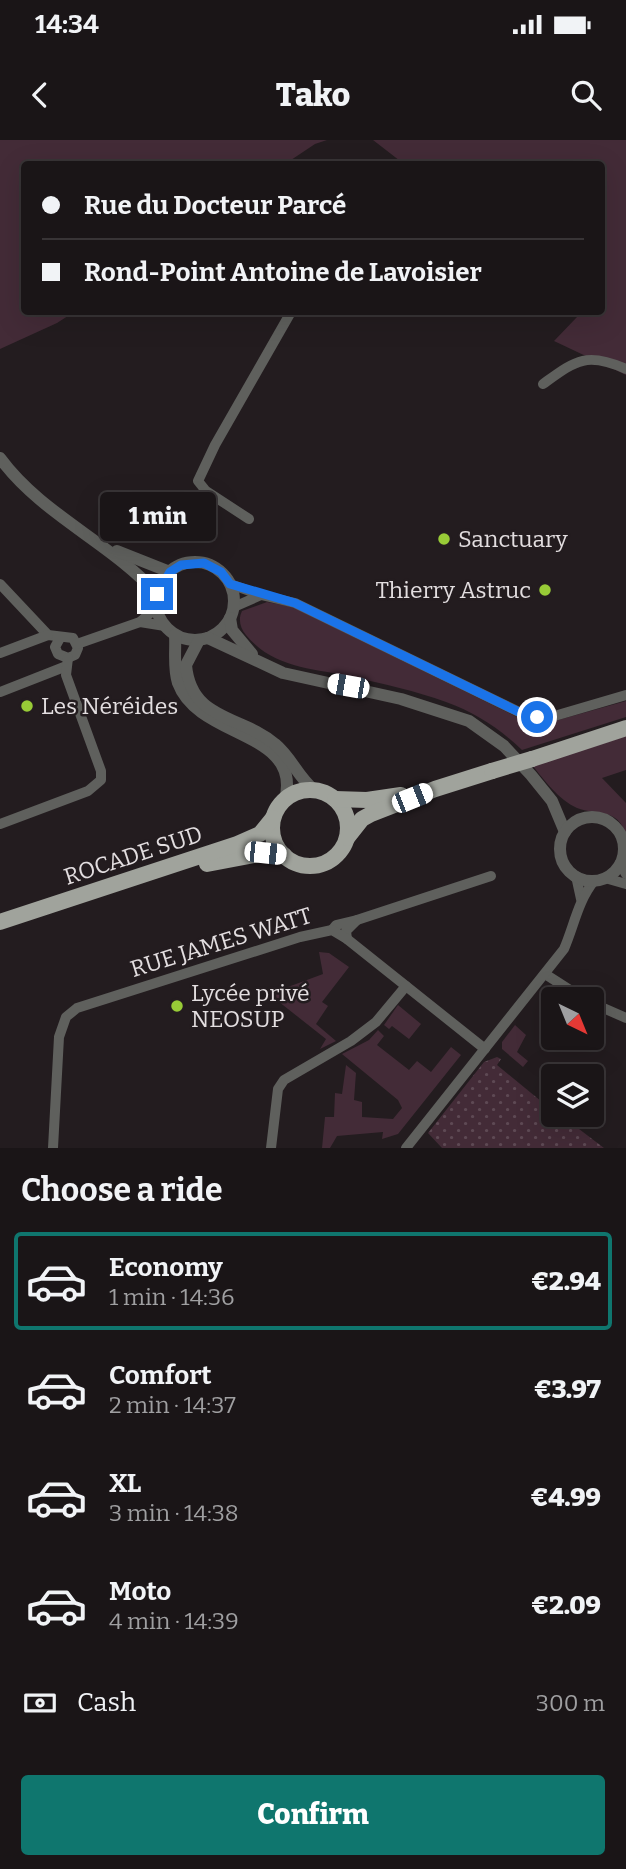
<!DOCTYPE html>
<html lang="en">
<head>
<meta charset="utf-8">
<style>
  body { margin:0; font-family:Bitter,serif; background:#231e20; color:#f1f3f6; height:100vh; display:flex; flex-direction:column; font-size:26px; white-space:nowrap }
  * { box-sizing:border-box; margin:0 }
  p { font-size:23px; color:#9f9fa1 }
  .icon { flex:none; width:38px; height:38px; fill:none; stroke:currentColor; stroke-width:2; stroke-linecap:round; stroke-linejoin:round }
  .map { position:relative; height:1008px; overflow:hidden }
  .details { display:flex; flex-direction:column; background:#1a1517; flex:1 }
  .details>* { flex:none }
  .guide { position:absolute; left:21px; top:21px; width:584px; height:154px; border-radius:7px; box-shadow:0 7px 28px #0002,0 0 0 2px #383436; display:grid; align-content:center; height:154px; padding:0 21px; background:#1a1517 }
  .needle { width:46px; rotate:137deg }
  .tools { position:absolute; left:541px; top:847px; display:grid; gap:14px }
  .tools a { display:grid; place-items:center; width:63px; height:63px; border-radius:7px; background:#1a1517; box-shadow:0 7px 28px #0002,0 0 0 2px #383436; font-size:35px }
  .end { position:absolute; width:32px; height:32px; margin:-16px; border:9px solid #1a73e8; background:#fff; box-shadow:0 0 0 4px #fff }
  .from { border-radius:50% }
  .bubble { position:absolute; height:49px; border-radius:7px; background:#1a1517; box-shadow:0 7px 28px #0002,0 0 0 2px #383436; font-size:23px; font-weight:800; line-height:49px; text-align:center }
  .car { position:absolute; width:21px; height:42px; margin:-21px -10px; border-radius:9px; box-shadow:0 0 5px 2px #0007; background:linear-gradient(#fff 24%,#345 0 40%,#fff 0 76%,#345 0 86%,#fff 0) }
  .guide b { display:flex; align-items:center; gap:24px; height:66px; font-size:26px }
  .guide b+b { border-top:2px solid #383436 }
  .guide i { width:18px; height:18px; background:#f1f3f6 }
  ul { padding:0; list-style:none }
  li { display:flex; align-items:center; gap:21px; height:98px; margin:0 14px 10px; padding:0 7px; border:4px solid transparent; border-radius:7px }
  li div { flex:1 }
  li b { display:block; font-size:26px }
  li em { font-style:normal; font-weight:800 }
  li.on { border-color:#0f766e }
  li>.icon { width:63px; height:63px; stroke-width:1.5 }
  h2 { padding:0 21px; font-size:32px; line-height:84px }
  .pay { display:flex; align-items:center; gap:18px; height:77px; padding:0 21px; font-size:26px }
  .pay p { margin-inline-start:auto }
  .cta { display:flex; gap:14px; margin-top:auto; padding:14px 21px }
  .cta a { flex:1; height:80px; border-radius:7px; background:#0f766e; color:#fff; font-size:28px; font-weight:800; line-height:80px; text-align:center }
  .status { display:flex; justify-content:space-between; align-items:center; height:49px; padding:0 35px; background:#1a1517; direction:ltr }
  .status svg { height:19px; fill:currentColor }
  header { display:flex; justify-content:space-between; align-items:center; height:91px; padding:0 21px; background:#1a1517; font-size:32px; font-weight:800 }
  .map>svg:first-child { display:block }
  .green { fill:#432b37 }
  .park { fill:url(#park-dots) }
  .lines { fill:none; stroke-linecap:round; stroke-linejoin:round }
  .minor { stroke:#5f605d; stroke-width:10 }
  .tertiary { stroke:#5f605d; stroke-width:12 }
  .primary { stroke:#a0a39c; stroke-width:16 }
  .primary-bridge { stroke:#a0a39c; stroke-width:16 }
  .route { stroke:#1a73e8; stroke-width:9 }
  .poi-dot { fill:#98cb37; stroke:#231c1f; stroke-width:2.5 }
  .labels { text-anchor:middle; stroke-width:5; stroke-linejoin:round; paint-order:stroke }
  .poi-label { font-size:23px; fill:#e3dee0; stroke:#231c1f; text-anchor:start }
  .street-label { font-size:23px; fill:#e3dee0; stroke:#231c1f }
</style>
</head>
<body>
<div class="status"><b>14:34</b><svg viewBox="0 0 49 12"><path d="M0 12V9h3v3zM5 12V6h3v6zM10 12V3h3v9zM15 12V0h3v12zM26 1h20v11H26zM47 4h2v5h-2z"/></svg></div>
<header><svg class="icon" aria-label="back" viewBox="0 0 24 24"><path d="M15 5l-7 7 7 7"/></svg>Tako<svg class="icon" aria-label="search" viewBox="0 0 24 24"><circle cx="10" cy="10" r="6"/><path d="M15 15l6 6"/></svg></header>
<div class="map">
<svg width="626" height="1008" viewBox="0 0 626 1008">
  <defs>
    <pattern id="park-dots" width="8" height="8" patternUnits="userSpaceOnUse" patternTransform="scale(1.75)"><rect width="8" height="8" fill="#432b37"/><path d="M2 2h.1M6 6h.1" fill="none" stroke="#5e4954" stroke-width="1.8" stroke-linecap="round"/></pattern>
  </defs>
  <rect width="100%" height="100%" fill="#231c1f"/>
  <!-- green -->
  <g class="green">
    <polygon points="0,0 327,0 315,4 285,24 24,24 24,172 74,172 57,183 0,209"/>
    <polygon points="373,0 626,0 626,235 554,201 577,177 573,172 602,172 602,24 404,24"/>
    <path d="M267,462L293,467L517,577L551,582L626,561V577L522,610C499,588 476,573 446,562C416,551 383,544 353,537C313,528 274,529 246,495C240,488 238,479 242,471Z"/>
    <path d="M626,596V630L602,638L626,663V695C618,667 597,676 577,668C559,660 544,640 533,626Z"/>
    <polygon points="319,812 329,813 349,827 322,862 328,866 316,884 336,901 320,909 326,899 269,854 323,834"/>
    <polygon points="398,865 421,884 409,899 392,886 389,889 384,885"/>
    <polygon points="515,885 526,895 517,912 528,921 523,927 502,909 502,902"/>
    <polygon points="378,890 384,896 377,905 409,930 417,921 431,932 451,907 461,915 398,994 382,999 383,992 337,996 330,1008 322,1008 325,977 334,977 335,953 342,954 346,925 356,933 354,960 362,962 362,977 393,979 402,968 398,960 342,914 369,900"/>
  </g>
  <!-- park -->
  <polygon class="park" points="497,917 501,919 497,925 553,971 553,975 567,982 572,976 582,984 579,989 604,1008 442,1008 428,993 484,922"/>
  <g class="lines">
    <!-- minor -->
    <g class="minor">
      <path d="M543,244C575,221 586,211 626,229"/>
      <polyline points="249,379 206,351 198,341 215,305 291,172"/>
      <polyline points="0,444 48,495 73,498 78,508 75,515 68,518 58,514 55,507 60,498"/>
      <polyline points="230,444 261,455 234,467"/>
      <polyline points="261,455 295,463 519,572 551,577 626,555"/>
      <polyline points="140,482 165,486"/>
      <polyline points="77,504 140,482 157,467"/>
      <polyline points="0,513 48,495"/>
      <polyline points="0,552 64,527"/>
      <polyline points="0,684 88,651 101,640 101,631 66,535 68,518"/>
      <polyline points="620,723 626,734"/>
      <polyline points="576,736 581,759"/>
      <polyline points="605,738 626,744"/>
      <polyline points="357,780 491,736"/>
      <polyline points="332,790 336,785 357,780 346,791 347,799"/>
      <polyline points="545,834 584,859"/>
      <polyline points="592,863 626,878"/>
      <polyline points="53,1008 59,897 66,877 77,868 300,797 332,790 347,799 485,909"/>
      <polyline points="271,1008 278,949 284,940 351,901 376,882 406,846"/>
      <path d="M406,1008L564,809C574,786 578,761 594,741"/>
    </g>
    <!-- tertiary -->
    <g class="tertiary">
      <path d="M0,318C42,375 110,402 157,454"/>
      <polyline points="117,411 170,432"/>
      <circle cx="195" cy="461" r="39"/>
      <polyline points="230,478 232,490 252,514"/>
      <path d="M175,495C176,510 173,528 178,543C199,600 303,590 285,660"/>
      <polyline points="208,498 283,533 401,559 469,581 504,606 531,635 552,661 565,692"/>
      <path d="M199,500L186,525C191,581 241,575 275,604C291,617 298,637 314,650"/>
      <circle cx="592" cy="709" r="32"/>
    </g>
    <!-- primary -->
    <g class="primary">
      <polyline points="532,619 626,588"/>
      <circle cx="310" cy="688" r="38"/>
      <polyline points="335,659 367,660 401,655"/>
      <polyline points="347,698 362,679 371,674 435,649 492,631"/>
      <polyline points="207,724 265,713 284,715"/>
      <polyline points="0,782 237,704 260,694 273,678"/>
    </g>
    <!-- primary-bridge -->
    <polyline class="primary-bridge" points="492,631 532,619"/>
  </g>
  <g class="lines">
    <!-- route -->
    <polyline class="route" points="157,454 170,432 181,425 204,423 221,432 230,444 295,463 519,572 537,577"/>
  </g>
  <!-- markers -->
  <g class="poi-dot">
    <circle cx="444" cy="399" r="7"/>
    <circle cx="545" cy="450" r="7"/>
    <circle cx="27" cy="566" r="7"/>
    <circle cx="177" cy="866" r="7"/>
  </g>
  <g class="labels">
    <!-- poi labels -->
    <g class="poi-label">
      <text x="458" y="407">Sanctuary</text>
      <text x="531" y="458" text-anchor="end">Thierry Astruc</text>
      <text x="41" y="574">Les Néréides</text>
      <text x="191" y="861">Lycée privé<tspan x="191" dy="26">NEOSUP</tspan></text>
    </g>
    <!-- street labels -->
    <g class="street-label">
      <text transform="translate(133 715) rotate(-18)" y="8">ROCADE SUD</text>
      <text transform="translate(221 802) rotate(-17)" y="8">RUE JAMES WATT</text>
    </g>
  </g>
</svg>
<div class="tools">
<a><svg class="needle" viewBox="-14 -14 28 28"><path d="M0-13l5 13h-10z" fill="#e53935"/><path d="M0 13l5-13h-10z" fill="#9f9fa1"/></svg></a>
<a><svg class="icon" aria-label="layers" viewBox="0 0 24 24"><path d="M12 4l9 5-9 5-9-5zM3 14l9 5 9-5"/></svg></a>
</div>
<i class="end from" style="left:537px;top:577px"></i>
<i class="end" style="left:157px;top:454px"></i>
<div class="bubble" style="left:100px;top:352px;width:116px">1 min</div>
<i class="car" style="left:348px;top:546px;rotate:280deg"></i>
<i class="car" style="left:412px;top:658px;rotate:68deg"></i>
<i class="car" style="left:265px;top:713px;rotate:96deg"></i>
<div class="guide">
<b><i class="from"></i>Rue du Docteur Parcé</b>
<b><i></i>Rond-Point Antoine de Lavoisier</b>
</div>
</div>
<section class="details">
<h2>Choose a ride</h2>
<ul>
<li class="on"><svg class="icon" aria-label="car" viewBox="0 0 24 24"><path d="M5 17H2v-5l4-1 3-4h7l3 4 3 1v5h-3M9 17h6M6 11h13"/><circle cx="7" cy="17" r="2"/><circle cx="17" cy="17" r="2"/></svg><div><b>Economy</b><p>1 min · 14:36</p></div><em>€2.94</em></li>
<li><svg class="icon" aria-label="car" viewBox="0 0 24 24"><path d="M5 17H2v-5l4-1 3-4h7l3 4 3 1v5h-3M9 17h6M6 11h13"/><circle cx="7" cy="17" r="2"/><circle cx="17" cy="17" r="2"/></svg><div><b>Comfort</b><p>2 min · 14:37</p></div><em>€3.97</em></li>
<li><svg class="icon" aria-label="car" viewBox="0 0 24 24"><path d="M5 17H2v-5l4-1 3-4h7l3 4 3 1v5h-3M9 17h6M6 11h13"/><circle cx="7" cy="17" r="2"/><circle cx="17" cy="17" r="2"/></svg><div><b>XL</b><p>3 min · 14:38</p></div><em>€4.99</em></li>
<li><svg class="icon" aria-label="car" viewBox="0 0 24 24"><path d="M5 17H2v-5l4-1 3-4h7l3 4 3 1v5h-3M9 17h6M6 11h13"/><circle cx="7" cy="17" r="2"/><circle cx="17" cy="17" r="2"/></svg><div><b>Moto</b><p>4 min · 14:39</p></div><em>€2.09</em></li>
</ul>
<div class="pay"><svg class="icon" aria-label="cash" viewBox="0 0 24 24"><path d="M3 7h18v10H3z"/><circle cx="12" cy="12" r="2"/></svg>Cash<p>300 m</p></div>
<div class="cta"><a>Confirm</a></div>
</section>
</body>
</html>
